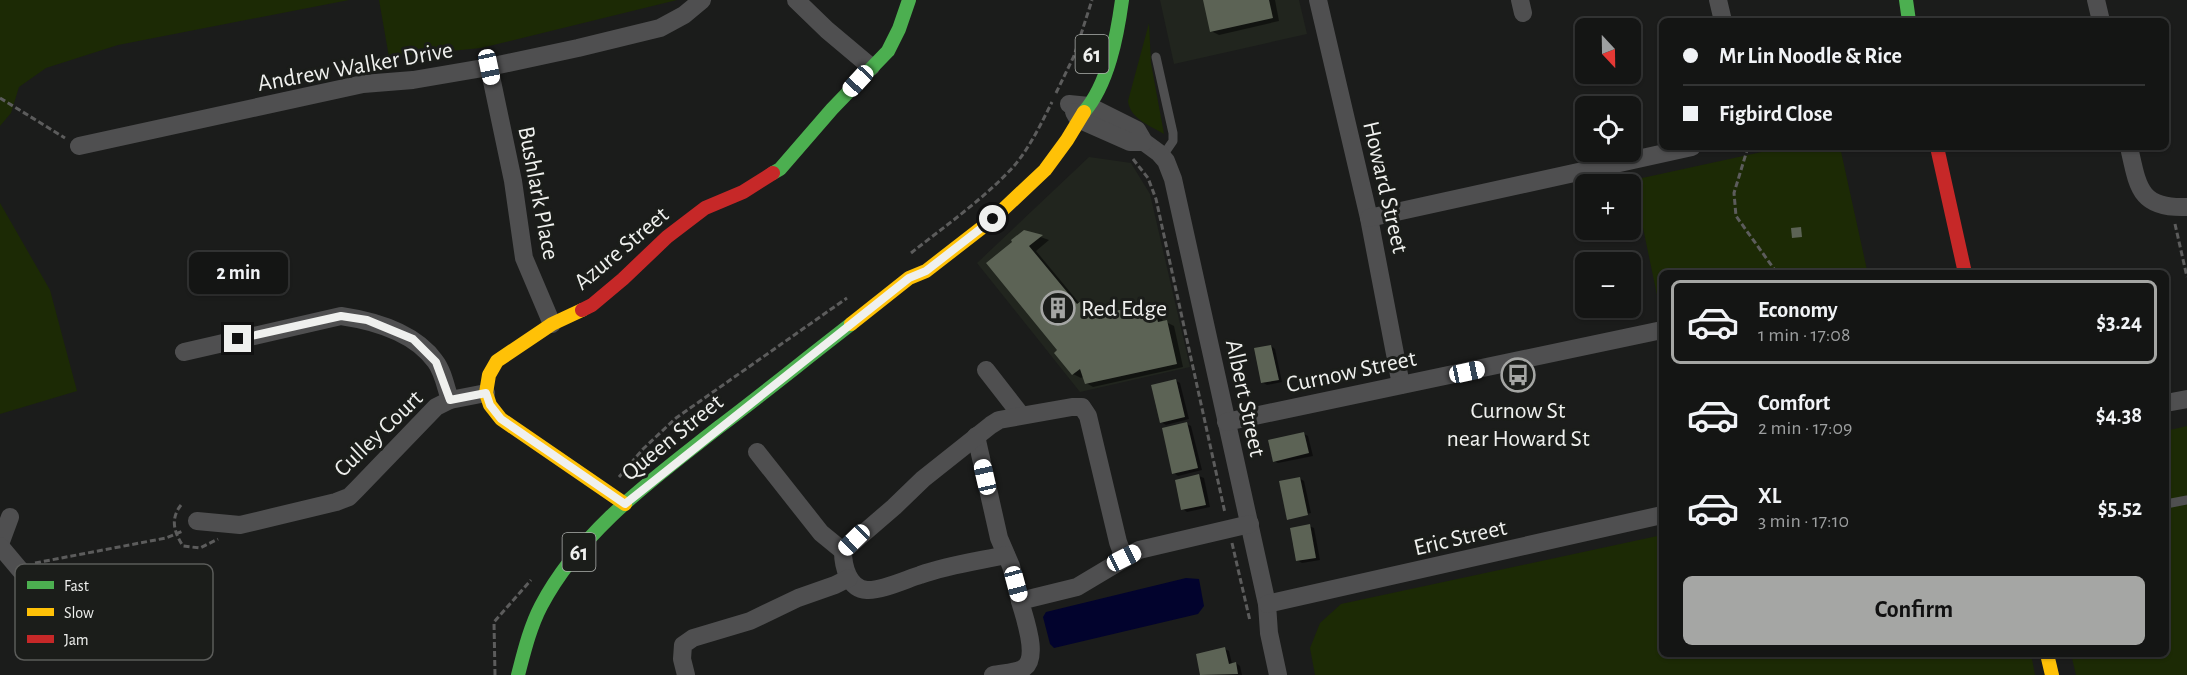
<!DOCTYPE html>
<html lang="en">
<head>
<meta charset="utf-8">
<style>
  body { margin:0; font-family:"Alegreya Sans",sans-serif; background:#212222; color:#f1f3f6; height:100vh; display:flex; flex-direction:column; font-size:22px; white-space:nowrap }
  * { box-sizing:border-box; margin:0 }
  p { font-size:20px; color:#9d9fa0 }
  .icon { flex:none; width:33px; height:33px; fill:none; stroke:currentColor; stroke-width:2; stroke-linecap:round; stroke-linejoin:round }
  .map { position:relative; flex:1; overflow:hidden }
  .details { position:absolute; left:1659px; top:270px; width:510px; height:387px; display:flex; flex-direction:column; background:#141514; border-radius:9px; box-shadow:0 2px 4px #0004,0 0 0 2px #333434 }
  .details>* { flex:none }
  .hud { position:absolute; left:1659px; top:18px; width:510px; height:132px; border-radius:9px; box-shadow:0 2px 4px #0004,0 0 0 2px #333434; display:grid; align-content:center; height:132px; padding:0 24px; background:#141514 }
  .needle { width:39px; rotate:158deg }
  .tools { position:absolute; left:1575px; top:18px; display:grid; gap:12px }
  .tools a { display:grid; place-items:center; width:66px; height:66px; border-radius:9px; background:#141514; box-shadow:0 2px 4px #0004,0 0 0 2px #333434; font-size:30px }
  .end { position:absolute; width:27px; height:27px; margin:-14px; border:8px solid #eff0ee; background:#111; box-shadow:0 0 0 3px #111 }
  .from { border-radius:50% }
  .bubble { position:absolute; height:42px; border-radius:9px; background:#141514; box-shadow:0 2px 4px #0004,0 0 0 2px #333434; font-size:20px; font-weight:600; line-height:42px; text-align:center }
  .car { position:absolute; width:18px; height:36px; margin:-18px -9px; border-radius:8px; box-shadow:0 0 4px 2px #0007; background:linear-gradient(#fff 24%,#345 0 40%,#fff 0 76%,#345 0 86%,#fff 0) }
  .hud b { display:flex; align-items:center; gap:21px; height:57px; font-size:22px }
  .hud b+b { border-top:2px solid #333434 }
  .hud i { width:15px; height:15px; background:#f1f3f6 }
  ul { padding:10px 0 0; list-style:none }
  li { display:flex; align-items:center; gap:18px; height:84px; margin:0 12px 9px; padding:0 12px; border:3px solid transparent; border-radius:9px }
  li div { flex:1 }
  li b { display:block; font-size:22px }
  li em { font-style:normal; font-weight:600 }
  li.on { border-color:#a5a6a4 }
  li>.icon { width:54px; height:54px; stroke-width:1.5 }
  .button { display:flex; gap:12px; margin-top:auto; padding:12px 24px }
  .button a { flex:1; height:69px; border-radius:9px; background:#a5a6a4; color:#111; font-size:24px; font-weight:600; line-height:69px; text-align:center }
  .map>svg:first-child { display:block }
  .built { fill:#21251e }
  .green { fill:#1c2a05 }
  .water { fill:#02032d }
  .shadow { fill:#0007 }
  .building { fill:#5c6355 }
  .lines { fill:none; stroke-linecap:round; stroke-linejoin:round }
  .path { stroke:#5c5c5c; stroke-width:3; stroke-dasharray:6 3; stroke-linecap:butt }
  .lane { stroke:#4f4f50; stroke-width:9 }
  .street { stroke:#4f4f50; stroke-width:18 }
  .fast { stroke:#4caf50; stroke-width:14 }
  .slow { stroke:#ffc107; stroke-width:14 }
  .jam { stroke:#c62828; stroke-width:14 }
  .route { stroke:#eff0ee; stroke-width:8 }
  .labels { text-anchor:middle; stroke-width:6; stroke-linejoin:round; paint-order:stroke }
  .shield { fill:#1b1d1a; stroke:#afb1ae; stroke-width:1.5 }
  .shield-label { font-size:22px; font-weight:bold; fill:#eff0ee }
  .street-label { font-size:24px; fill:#eff0ee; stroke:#1b1d1a }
  .poi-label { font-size:24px; fill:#eff0ee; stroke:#1b1d1a; text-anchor:start }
  .key { fill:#1b1d1a; stroke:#5b5c5a; stroke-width:1.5 }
  .key-label { font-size:16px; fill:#eff0ee }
</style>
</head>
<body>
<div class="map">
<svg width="2187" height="675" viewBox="0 0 2187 675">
  <rect width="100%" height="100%" fill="#1b1c1b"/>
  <!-- built -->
  <g class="built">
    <polygon points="1160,0 1299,0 1307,34 1174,64"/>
    <polygon points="1089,157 1131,163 1150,194 1190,367 1080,392 977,263"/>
  </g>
  <!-- green -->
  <g class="green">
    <polygon points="0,0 349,0 118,45 46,68 19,87 11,113 0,126"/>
    <polygon points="379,0 677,0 481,48 389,57"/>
    <path d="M1149,23L1151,63L1164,134C1151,126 1130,119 1128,101Z"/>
    <polygon points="1785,147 1840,147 1867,270 1852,273 1662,273 1661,314 1633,180"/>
    <polygon points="0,203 50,290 77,391 0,414"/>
    <polygon points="2187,426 2187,675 2076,675 2071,654 2166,654 2166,431"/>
    <polygon points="1662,535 1662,654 2031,654 2035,675 1315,675 1310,648 1320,623 1341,604"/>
  </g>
  <!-- water -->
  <polygon class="water" points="1186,578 1199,579 1204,606 1198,614 1054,648 1050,644 1043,617 1046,612"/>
  <!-- shadow -->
  <g class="shadow">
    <polygon points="1205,0 1275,0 1279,21 1219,35 1211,31"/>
    <polygon points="1024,231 1049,240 1036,251 1080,304 1085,300 1093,304 1104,317 1153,304 1160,308 1163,323 1166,322 1174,326 1183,367 1093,387 1086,383 1084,376 1081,378 1073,374 1059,351 1014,243"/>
    <polygon points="1271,346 1275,349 1282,382 1267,385 1262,382"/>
    <polygon points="1175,380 1180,383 1189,419 1166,425 1161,422"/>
    <polygon points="1187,424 1191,426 1202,470 1178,476 1174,473"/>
    <polygon points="1304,434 1308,436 1313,456 1278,463 1274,461"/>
    <polygon points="1199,476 1204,478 1210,507 1187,512 1183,509"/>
    <polygon points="1299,478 1304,481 1311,513 1290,517 1290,520 1288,519"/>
    <polygon points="1309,526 1314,528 1320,560 1302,563 1297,560"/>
    <polygon points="1225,649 1229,651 1232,664 1236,663 1240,666 1242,675 1202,675 1198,655"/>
  </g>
  <!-- building -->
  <g class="building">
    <polygon points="1203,0 1269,0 1273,18 1210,32"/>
    <polygon points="1801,227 1802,237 1792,238 1791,228"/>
    <polygon points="1024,230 1043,235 1029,246 1077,304 1085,298 1100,314 1101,319 1105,313 1153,303 1158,322 1167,320 1177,364 1085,384 1080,369 1072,375 1054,353 1057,350 986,263 1012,242 1011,240"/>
    <polygon points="1271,345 1279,380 1261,383 1254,348"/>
    <polygon points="1176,379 1185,417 1160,423 1151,385"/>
    <polygon points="1187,422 1198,468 1172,474 1162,428"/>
    <polygon points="1304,432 1309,453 1273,462 1268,440"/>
    <polygon points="1199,474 1206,505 1181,510 1175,480"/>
    <polygon points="1300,477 1308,515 1287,520 1279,481"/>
    <polygon points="1310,524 1316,558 1296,561 1290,528"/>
    <polygon points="1225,647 1229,664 1236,662 1238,674 1200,675 1196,654"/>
  </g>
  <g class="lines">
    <!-- path -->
    <g class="path">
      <polyline points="1056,93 1074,56 1092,0"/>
      <polyline points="0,98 65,138"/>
      <polyline points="1748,147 1734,193 1736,216 1777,273"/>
      <polyline points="1133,159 1148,178 1156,199 1225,513"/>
      <polyline points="2175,224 2187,277"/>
      <path d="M911,253C944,227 986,197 1014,166C1030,147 1041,124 1052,102"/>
      <polyline points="619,477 643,449 676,418 847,298"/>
      <path d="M181,505C170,519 174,532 183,546L200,548L218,539"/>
      <polyline points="1232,543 1250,621"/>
      <polyline points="35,563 166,538 183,531"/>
      <polyline points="495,675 494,622 531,580"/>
    </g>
    <!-- lane -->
    <g class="lane">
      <polyline points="1156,57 1173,133 1173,141 1162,157"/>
      <polyline points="2166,504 2187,500"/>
    </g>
    <!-- street -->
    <g class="street">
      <polyline points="796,0 827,30 871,67"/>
      <polyline points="1318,0 1369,218 1401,385"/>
      <polyline points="1520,0 1523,13"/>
      <polyline points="1718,0 1723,21"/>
      <polyline points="2096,0 2101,21"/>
      <polyline points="489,67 513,181 524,258 552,324"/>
      <polyline points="1069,104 1089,106 1137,130 1144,142 1159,153 1166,161 1173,179 1267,604 1269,633 1278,675"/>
      <polyline points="1074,112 1078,119 1130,142 1144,142"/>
      <polyline points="79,146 363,84 413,80 489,67 578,48 660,28 684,15 702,0"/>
      <path d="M2129,147C2138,187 2139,209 2187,207"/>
      <polyline points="1369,218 1692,147"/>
      <path d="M184,352L341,316C375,321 414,332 435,361C443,371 446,388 450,400"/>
      <polyline points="986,370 1021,415"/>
      <polyline points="2166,403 2187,399"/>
      <polyline points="1226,422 1662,330"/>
      <polyline points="976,436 999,538 1011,566 1020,601"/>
      <polyline points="757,452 821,533 843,551"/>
      <polyline points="197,521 240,525 336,502 349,497 357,489 436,407 450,400 486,393"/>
      <polyline points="0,544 10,517"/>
      <polyline points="0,546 21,571"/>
      <path d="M1006,555C978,561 948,565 920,575C907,579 881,591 867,590C848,589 843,565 843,551L894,507L923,479L991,425L999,420L1072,407H1082L1088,416L1118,542L1124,558"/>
      <polyline points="1267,604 1662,515"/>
      <polyline points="686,675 682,659 683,645 693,638 750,621 798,598 835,585 849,578"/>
      <path d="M993,675C1002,673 1014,673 1022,669C1041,660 1024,617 1020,601L1077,587L1139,550L1250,524"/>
    </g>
    <!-- fast -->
    <g class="fast">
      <polyline points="1906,0 1909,21"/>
      <path d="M1084,112C1108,84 1117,37 1122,0"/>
      <polyline points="773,173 780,169 832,109 888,51 899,29 909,0"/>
      <path d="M518,675C524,652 530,627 541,606C581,530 653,479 719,427C764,393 807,358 851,324"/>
    </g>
    <!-- slow -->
    <g class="slow">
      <polyline points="582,310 552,324 497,361 489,375 486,393 490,405 501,419 625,504"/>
      <polyline points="851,324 909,278 926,271 993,219 1045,170 1067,140 1084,112"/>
      <polyline points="2047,654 2052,675"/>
    </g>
    <!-- jam -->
    <g class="jam">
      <polyline points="1937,147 1965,273"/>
      <polyline points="582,310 592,305 623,279 667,237 705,208 743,192 773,173"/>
    </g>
  </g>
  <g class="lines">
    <!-- route -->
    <polyline class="route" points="238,339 341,316 367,320 413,339 436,362 450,400 486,393 490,405 501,419 625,504 909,278 926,271 993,219"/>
  </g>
  <!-- icons -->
  <defs>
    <symbol id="building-ring" viewBox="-11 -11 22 22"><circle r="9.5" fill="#1b1d1a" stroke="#a5a6a4" stroke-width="1.5"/><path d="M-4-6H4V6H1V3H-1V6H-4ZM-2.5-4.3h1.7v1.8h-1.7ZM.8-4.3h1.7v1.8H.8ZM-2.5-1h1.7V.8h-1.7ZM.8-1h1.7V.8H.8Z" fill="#a5a6a4"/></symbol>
    <symbol id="bus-ring" viewBox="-11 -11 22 22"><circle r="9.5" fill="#1b1d1a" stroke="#a5a6a4" stroke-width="1.5"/><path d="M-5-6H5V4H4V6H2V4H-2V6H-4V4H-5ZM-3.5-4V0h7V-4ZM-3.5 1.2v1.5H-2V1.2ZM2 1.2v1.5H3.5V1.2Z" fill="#a5a6a4"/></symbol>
  </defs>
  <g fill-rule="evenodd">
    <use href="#building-ring" x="1039" y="289" width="38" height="38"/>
    <use href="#bus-ring" x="1499" y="356" width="38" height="38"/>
  </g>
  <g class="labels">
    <!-- shield labels -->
    <g class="shield">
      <rect x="1075.5" y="35" width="33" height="38" rx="4.5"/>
      <rect x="562.5" y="533" width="33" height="38" rx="4.5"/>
    </g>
    <g class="shield-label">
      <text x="1092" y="62">61</text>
      <text x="579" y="560">61</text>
    </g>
    <!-- street labels -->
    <g class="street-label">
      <text transform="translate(355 66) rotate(-10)" y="8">Andrew Walker Drive</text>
      <text transform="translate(1386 187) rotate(77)" y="8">Howard Street</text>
      <text transform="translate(539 193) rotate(79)" y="8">Bushlark Place</text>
      <text transform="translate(621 248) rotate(-40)" y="8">Azure Street</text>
      <text transform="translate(1351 371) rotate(-12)" y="8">Curnow Street</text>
      <text transform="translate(1246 398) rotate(78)" y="8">Albert Street</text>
      <text transform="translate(378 433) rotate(-44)" y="8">Culley Court</text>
      <text transform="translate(672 437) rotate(-39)" y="8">Queen Street</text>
      <text transform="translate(1460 537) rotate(-13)" y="8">Eric Street</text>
    </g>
    <!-- poi labels -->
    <g class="poi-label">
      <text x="1081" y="316">Red Edge</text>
      <text x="1518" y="418" text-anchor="middle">Curnow St<tspan x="1518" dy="28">near Howard St</tspan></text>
    </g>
  </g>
  <!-- legend -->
  <rect x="15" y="564" width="198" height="96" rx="9" class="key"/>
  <rect x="27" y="581" width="27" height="8" fill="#4caf50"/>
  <rect x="27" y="608" width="27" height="8" fill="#ffc107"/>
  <rect x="27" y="635" width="27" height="8" fill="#c62828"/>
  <g class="key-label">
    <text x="64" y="591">Fast</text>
    <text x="64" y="618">Slow</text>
    <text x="64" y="645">Jam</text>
  </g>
</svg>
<div class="tools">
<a><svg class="needle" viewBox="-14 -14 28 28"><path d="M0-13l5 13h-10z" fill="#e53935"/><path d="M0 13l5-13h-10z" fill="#9d9fa0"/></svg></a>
<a><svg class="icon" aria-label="locate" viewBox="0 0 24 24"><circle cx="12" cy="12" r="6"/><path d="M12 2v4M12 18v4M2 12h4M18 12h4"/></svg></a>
<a>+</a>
<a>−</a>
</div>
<i class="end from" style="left:993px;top:219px"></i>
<i class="end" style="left:238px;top:339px"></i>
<div class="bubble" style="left:189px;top:252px;width:99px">2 min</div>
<i class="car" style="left:489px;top:67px;rotate:168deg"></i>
<i class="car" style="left:858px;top:81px;rotate:223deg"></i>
<i class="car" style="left:1467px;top:372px;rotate:78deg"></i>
<i class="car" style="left:985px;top:477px;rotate:347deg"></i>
<i class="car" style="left:854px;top:540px;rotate:226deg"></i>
<i class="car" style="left:1124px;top:558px;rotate:63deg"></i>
<i class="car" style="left:1016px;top:584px;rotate:165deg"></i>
<div class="hud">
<b><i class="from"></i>Mr Lin Noodle &amp; Rice</b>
<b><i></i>Figbird Close</b>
</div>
<section class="details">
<ul>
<li class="on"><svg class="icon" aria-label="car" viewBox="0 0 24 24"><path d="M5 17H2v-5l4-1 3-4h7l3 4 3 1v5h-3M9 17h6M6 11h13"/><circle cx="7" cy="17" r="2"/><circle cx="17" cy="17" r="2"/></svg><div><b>Economy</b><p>1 min · 17:08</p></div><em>$3.24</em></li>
<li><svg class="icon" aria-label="car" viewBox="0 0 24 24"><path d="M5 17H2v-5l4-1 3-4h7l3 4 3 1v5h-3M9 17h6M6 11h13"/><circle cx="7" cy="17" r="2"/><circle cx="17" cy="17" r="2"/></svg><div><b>Comfort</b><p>2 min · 17:09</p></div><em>$4.38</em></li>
<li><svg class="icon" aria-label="car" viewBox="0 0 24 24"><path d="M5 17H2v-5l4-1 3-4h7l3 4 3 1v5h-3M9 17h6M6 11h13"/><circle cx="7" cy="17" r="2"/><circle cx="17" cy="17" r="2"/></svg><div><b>XL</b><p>3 min · 17:10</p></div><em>$5.52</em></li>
</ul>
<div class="button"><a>Confirm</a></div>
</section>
</div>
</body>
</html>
